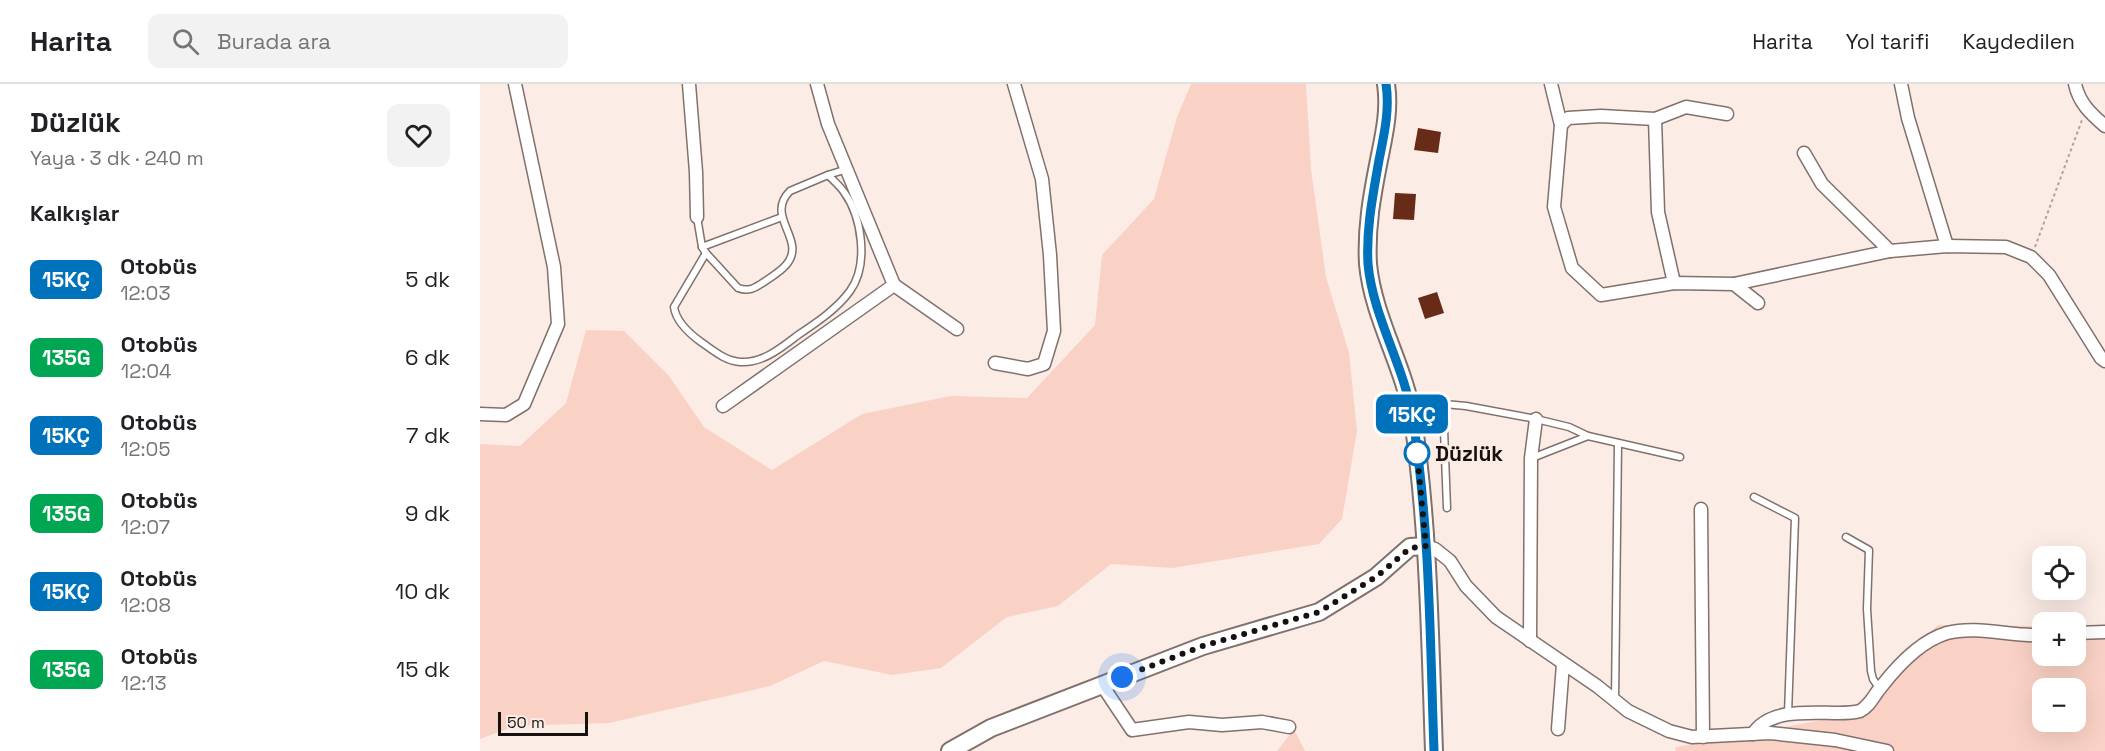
<!DOCTYPE html>
<html lang="tr">
<head>
<meta charset="utf-8">
<style>
  body { margin:0; font-family:"Space Grotesk",sans-serif; background:#f2f2f2; color:#202124; height:100vh; display:flex; flex-direction:column; font-size:22px; white-space:nowrap }
  * { box-sizing:border-box; margin:0 }
  p { font-size:20px; color:#757577 }
  .icon { flex:none; width:33px; height:33px; fill:none; stroke:currentColor; stroke-width:2; stroke-linecap:round; stroke-linejoin:round }
  .map { position:relative; flex:1; overflow:hidden }
  .side { display:flex; flex-direction:column; background:#fff; width:480px }
  .side>* { flex:none }
  .badge { padding:0 12px; border-radius:9px; font-size:21px; line-height:39px }
  .buttons { position:absolute; left:1552px; top:462px; display:grid; gap:12px }
  .buttons a { display:grid; place-items:center; width:54px; height:54px; border-radius:12px; background:#fff; box-shadow:0 6px 24px #0002; font-size:30px }
  .scale { position:absolute; left:18px; bottom:15px; width:90px; box-sizing:border-box; padding-left:6px; border:3px solid #16110f; border-top:0; font-size:16px; line-height:21px; white-space:nowrap; color:#16110f; -webkit-text-stroke:4px #fcece6; paint-order:stroke }
  .you { position:absolute; width:30px; height:30px; margin:-15px; border:4px solid #fff; border-radius:50%; background:#1a73e8; box-shadow:0 0 0 9px #1a73e833 }
  .map>.badge { position:absolute; translate:-50% -50%; box-shadow:0 0 0 3px #fff }
  h2 { padding:0 30px; font-size:22px; line-height:54px }
  .round { display:grid; place-items:center; flex:none; width:63px; height:63px; border-radius:12px; background:#f2f2f2 }
  .headline { display:flex; align-items:center; justify-content:space-between; height:102px; padding:0 30px }
  h1 { font-size:28px; font-weight:600; line-height:45px }
  ul { padding:0; list-style:none }
  li { display:flex; align-items:center; gap:18px; height:78px; padding:0 30px }
  li div { flex:1 }
  li b { display:block; font-size:22px }
  li em { font-style:normal }
  li .badge { min-width:66px; font-weight:700; text-align:center }
  header { display:flex; align-items:center; gap:36px; box-sizing:border-box; height:84px; padding:0 30px; background:#fff; border-bottom:2px solid #e0e0e0 }
  header strong { font-size:28px }
  nav { display:flex; gap:33px; margin-inline-start:auto; font-size:21px }
  .search { width:420px; height:54px; background:#f2f2f2; display:flex; align-items:center; gap:15px; box-sizing:border-box; padding:0 21px; border-radius:12px; color:#757577; font-size:22px }
  main { display:flex; flex:1; min-height:0 }
  .map>svg:first-child { display:block }
  .green { fill:#fad2c5; fill-rule:evenodd }
  .building { fill:#672b18 }
  .lines { fill:none; stroke-linecap:round; stroke-linejoin:round }
  .lane-casing { stroke:#80716d; stroke-width:9 }
  .street-casing { stroke:#80716d; stroke-width:15 }
  .secondary-casing { stroke:#80716d; stroke-width:20 }
  .path { stroke:#afa39e; stroke-width:2; stroke-dasharray:3 3; stroke-linecap:butt }
  .lane { stroke:#fff; stroke-width:6 }
  .street { stroke:#fff; stroke-width:12 }
  .secondary { stroke:#fff; stroke-width:16 }
  .line-casing { stroke:#fff; stroke-width:14 }
  .line { stroke:#0072bc; stroke-width:9 }
  .walk { stroke:#16110f; stroke-width:6; stroke-dasharray:0 10.8 }
  .stop-dot { fill:#fff; stroke:#0072bc; stroke-width:3 }
  .labels { text-anchor:middle; dominant-baseline:central; stroke-width:6; stroke-linejoin:round; paint-order:stroke }
  .stop-label { font-size:21px; font-weight:bold; fill:#16110f; stroke:#fcece6; text-anchor:start }
</style>
</head>
<body>
<header>
<strong>Harita</strong>
<div class="search"><svg class="icon" aria-label="search" viewBox="0 0 24 24"><circle cx="10" cy="10" r="6"/><path d="M15 15l6 6"/></svg>Burada ara</div>
<nav><a>Harita</a><a>Yol tarifi</a><a>Kaydedilen</a></nav>
</header>
<main>
<section class="side">
<div class="headline"><div><h1>Düzlük</h1><p>Yaya · 3 dk · 240 m</p></div><a class="round"><svg class="icon" aria-label="heart" viewBox="0 0 24 24"><path d="M12 20l-8-8c-3-5 5-10 8-4 3-6 11-1 8 4z"/></svg></a></div>
<h2>Kalkışlar</h2>
<ul>
<li><span class="badge" style="background:#0072bc;color:#fff">15KÇ</span><div><b>Otobüs</b><p>12:03</p></div><em>5 dk</em></li>
<li><span class="badge" style="background:#00a651;color:#fff">135G</span><div><b>Otobüs</b><p>12:04</p></div><em>6 dk</em></li>
<li><span class="badge" style="background:#0072bc;color:#fff">15KÇ</span><div><b>Otobüs</b><p>12:05</p></div><em>7 dk</em></li>
<li><span class="badge" style="background:#00a651;color:#fff">135G</span><div><b>Otobüs</b><p>12:07</p></div><em>9 dk</em></li>
<li><span class="badge" style="background:#0072bc;color:#fff">15KÇ</span><div><b>Otobüs</b><p>12:08</p></div><em>10 dk</em></li>
<li><span class="badge" style="background:#00a651;color:#fff">135G</span><div><b>Otobüs</b><p>12:13</p></div><em>15 dk</em></li>
</ul>
</section>
<div class="map">
<svg width="1625" height="667" viewBox="0 0 1625 667">
  <rect width="100%" height="100%" fill="#fcece6"/>
  <g class="green">
    <path d="M711,0H826L831,85L846,193L869,269L877,347L862,435L839,460L692,484L631,480L578,522L527,533L461,584L412,591L344,577L290,602L129,639L35,642L0,655V360L40,362L86,319L106,246L144,247L189,292L224,343L292,386L382,330L471,312L547,314L615,241L622,171L674,115L697,33Z"/>
    <path d="M1458,541L1563,542V572H1596V543H1625V667H1195L1196,663L1364,632ZM1563,604H1596V638H1563Z"/>
    <path d="M814,645L825,667H797Z"/>
  </g>
  <g class="building">
    <path d="M938,44L961,48L958,69L934,66Z"/>
    <path d="M915,109L936,110L934,136L913,135Z"/>
    <path d="M957,208L964,229L945,235L938,214Z"/>
  </g>
  <g class="lines">
    <defs>
      <g id="lane">
        <path d="M217,133L222,163L226,169L258,204C269,208 275,204 284,198C291,193 300,188 306,181C328,156 284,133 310,107L348,91L367,85"/>
        <path d="M222,163L302,133"/>
        <path d="M226,169L194,223C196,238 210,250 221,258C234,267 245,277 261,278C283,279 301,264 318,251C336,239 357,225 370,207C389,181 382,133 364,108C359,101 353,96 348,91"/>
        <path d="M932,317L986,322L1056,335L1089,343L1108,352L1200,373"/>
        <path d="M963,319L967,424"/>
        <path d="M1052,374L1108,352"/>
        <path d="M1274,413L1315,434L1308,630"/>
        <path d="M1366,453L1389,466L1387,525L1391,587L1393,595L1399,604"/>
        <path d="M1135,617L1138,359"/>
      </g>
      <g id="street">
        <path d="M209,0L216,88L217,133"/>
        <path d="M1071,0L1081,41L1074,123L1092,184L1121,211L1194,199L1254,200L1410,167L1467,162L1526,163L1551,173L1569,191L1621,274L1625,277"/>
        <path d="M1421,0L1428,34L1467,162"/>
        <path d="M1595,0C1599,19 1611,30 1625,42"/>
        <path d="M1175,35L1178,128L1194,199"/>
        <path d="M1081,41L1088,34L1121,32L1175,35L1206,23L1247,30"/>
        <path d="M1324,69L1342,100L1410,167"/>
        <path d="M1254,200L1278,219"/>
        <path d="M414,201L477,245"/>
        <path d="M515,279L548,285L564,280L574,247L570,171L562,95L534,0"/>
        <path d="M243,322L414,201L348,40L337,0"/>
        <path d="M0,330L26,331L44,320L78,240L74,183L35,0"/>
        <path d="M1221,425L1223,653"/>
        <path d="M946,462L955,465L970,477L986,502L1016,533L1117,602L1148,627L1189,647L1212,653L1290,649L1355,656L1407,667"/>
        <path d="M1596,549L1625,548"/>
        <path d="M1050,557L1051,374L1056,335"/>
        <path d="M622,601L652,646L709,638L742,641L782,638L809,643"/>
        <path d="M1078,645L1083,580"/>
        <path d="M1273,650C1289,624 1331,629 1358,629C1365,629 1373,629 1380,627C1390,622 1394,611 1401,603C1418,581 1440,557 1467,549C1498,541 1532,553 1563,551"/>
      </g>
      <g id="secondary">
        <path d="M906,0C910,26 904,51 899,76C892,111 886,144 888,180C893,234 925,283 933,336C949,446 950,557 954,667"/>
        <path d="M470,667L511,644L723,562L839,528L896,493L930,463L946,462"/>
      </g>
    </defs>
    <use href="#lane" class="lane-casing"/>
    <use href="#street" class="street-casing"/>
    <use href="#secondary" class="secondary-casing"/>
    <path class="path" d="M1555,163L1602,36"/>
    <use href="#lane" class="lane"/>
    <use href="#street" class="street"/>
    <use href="#secondary" class="secondary"/>
  </g>
  <g class="lines">
    <defs>
      <path id="line" d="M906,0C910,26 904,51 899,76C893,111 886,144 888,180C893,234 925,283 933,336C950,445 950,557 954,667"/>
    </defs>
    <use href="#line" class="line-casing"/>
    <use href="#line" class="line"/>
    <path class="walk" d="M642,593L723,562L839,528L896,493L930,464L946,462L937,369"/>
  </g>
  <circle class="stop-dot" cx="937" cy="369" r="12"/>
  <g class="labels">
    <g class="stop-label">
      <text x="955" y="369">Düzlük</text>
    </g>
  </g>
</svg>
<div class="buttons">
<a><svg class="icon" aria-label="locate" viewBox="0 0 24 24"><circle cx="12" cy="12" r="6"/><path d="M12 2v4M12 18v4M2 12h4M18 12h4"/></svg></a>
<a>+</a>
<a>−</a>
</div>
<div class="scale">50 m</div>
<div class="you" style="left:642px;top:593px"></div>
<b class="badge" style="left:932px;top:330px;background:#0072bc;color:#fff">15KÇ</b>
</div>
</main>
</body>
</html>
